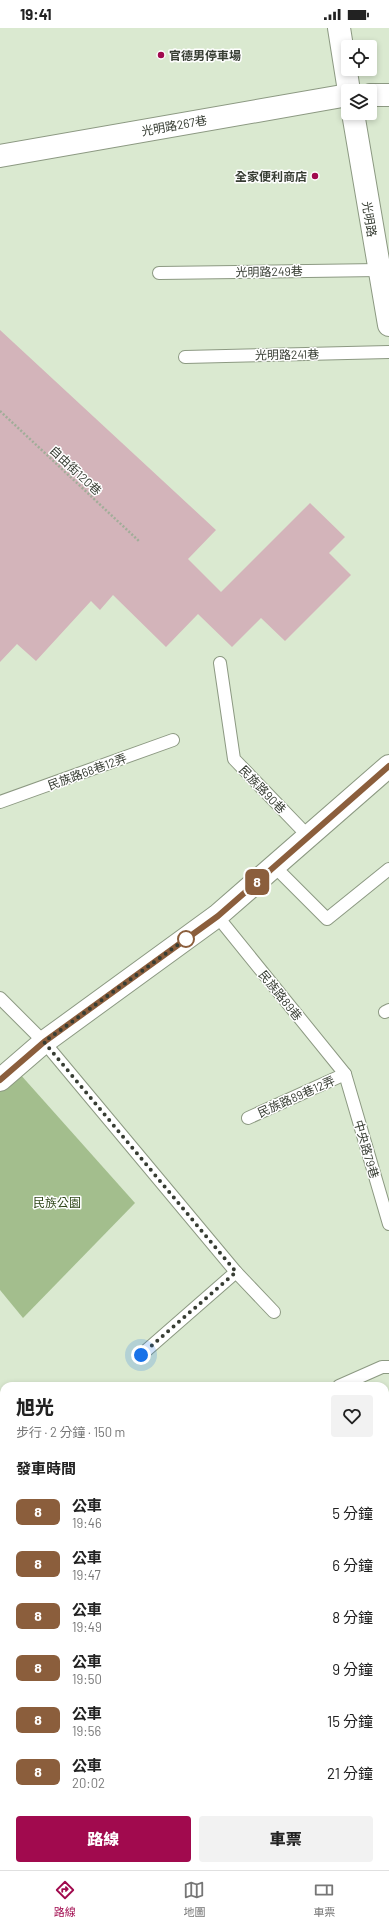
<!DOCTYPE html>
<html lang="zh-TW">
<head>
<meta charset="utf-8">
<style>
  body { margin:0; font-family:Barlow,"Noto Sans TC",sans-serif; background:#f2f2f2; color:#222; height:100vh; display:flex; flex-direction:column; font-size:15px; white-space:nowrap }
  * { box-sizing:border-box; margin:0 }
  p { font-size:13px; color:#767676 }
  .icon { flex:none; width:22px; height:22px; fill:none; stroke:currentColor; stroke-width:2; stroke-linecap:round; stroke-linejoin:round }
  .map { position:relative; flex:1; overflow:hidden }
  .panel { position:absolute; left:0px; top:1354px; width:389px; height:488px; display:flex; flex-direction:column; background:#fff; border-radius:12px 12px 0 0; box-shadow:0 2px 6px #0003 }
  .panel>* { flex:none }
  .badge { padding:0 8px; border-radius:6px; font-size:14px; line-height:26px }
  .buttons { position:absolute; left:341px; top:12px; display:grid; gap:8px }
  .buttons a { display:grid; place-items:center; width:36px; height:36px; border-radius:4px; background:#fff; box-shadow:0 2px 6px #0003; font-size:20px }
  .you { position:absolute; width:20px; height:20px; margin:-10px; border:3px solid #fff; border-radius:50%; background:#1a73e8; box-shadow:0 0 0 6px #1a73e833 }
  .map>.badge { position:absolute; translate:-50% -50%; box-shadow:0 0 0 2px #fff }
  h2 { padding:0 16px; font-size:15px; line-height:36px }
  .round { display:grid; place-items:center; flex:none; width:42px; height:42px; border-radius:4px; background:#f2f2f2 }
  .headline { display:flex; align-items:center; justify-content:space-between; height:68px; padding:0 16px }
  h1 { font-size:19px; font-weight:800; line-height:30px }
  .button { display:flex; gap:8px; margin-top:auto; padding:8px 16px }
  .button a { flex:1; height:46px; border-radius:4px; background:#a10a4e; color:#fff; font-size:16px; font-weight:800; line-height:46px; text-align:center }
  .button a+a { background:#f2f2f2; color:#222 }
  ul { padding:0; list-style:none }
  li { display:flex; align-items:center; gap:12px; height:52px; padding:0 16px }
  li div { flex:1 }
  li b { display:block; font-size:15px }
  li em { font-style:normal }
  li .badge { min-width:44px; font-weight:700; text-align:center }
  .status { display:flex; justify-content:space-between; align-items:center; height:28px; padding:0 20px; background:#fff; direction:ltr }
  .status svg { height:11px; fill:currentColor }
  .tabs { display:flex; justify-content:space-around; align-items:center; height:56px; border-top:1px solid #e0e0e0; background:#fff; font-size:11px; color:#767676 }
  .tabs a { display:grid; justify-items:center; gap:2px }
  .tabs .selected { color:#a10a4e }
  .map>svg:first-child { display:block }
  .green { fill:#a3be8d }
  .building { fill:#d3b4ba }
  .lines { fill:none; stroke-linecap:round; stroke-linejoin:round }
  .lane-casing { stroke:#8c9982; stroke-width:14 }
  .street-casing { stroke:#8c9982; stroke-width:24 }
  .path { stroke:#a1ad99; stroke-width:2.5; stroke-dasharray:2 2; stroke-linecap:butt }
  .lane { stroke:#fff; stroke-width:12 }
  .street { stroke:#fff; stroke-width:22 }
  .line-casing { stroke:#fff; stroke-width:9 }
  .line { stroke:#8b5e3c; stroke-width:6 }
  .walk { stroke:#373d33; stroke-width:4; stroke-dasharray:0 7.2 }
  .poi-dot { fill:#a10a4e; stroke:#fff; stroke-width:1.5 }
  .stop-dot { fill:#fff; stroke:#8b5e3c; stroke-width:2 }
  .labels { text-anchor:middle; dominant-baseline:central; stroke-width:3; stroke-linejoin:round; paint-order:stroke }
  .poi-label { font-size:12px; font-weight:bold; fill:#373d33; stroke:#fff; text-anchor:start }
  .street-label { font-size:12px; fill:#373d33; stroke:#fff }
  .park-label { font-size:12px; fill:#2d4516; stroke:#fff }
</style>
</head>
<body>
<div class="status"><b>19:41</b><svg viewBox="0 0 49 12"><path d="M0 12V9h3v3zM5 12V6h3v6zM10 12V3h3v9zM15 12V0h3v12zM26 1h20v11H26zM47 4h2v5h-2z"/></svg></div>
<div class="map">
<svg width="389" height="1842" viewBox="0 0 389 1842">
  <rect width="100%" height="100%" fill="#dae9d0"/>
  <path class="green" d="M11,1036L135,1175L23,1290L0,1262V1046Z"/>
  <path class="building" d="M0,302L216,502L188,531L221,564L310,475L345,509L329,525L351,547L285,613L261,590L232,619L198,586L166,619L113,567L100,582L91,573L36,633L17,616L0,634Z"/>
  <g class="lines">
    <defs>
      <g id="lane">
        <path d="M159,245L379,242"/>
        <path d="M185,329L389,324"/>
        <path d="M220,635L234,731L309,809"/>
        <path d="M0,774L173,712"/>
        <path d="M275,839L327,891L389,841"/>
        <path d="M217,888L345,1046L389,1196"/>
        <path d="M0,970L44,1014L236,1244L274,1284"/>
        <path d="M385,984L389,982"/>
        <path d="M248,1090L345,1046"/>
        <path d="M141,1327L236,1244"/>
        <path d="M339,1358L382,1339H389"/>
        <path d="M0,1530L4,1533"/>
        <path d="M385,1676L389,1682"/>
        <path d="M0,1759L4,1754"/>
      </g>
      <g id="street">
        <path d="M339,0L349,63"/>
        <path d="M370,67H389"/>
        <path d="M353,85L389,297"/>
        <path d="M0,128L348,67"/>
        <path d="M0,1052L44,1014L217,888L389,738"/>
        <path d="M385,1750L389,1747"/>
        <path d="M385,1792L389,1798"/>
        <path d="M256,1842L262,1838"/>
      </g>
    </defs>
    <use href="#lane" class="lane-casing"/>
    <use href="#street" class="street-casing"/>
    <path class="path" d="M0,383L140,514"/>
    <use href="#lane" class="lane"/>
    <use href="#street" class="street"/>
  </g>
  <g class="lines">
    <defs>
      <path id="line" d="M0,1052L44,1014L218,888L389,738"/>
    </defs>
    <use href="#line" class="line-casing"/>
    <use href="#line" class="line"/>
    <path class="walk" d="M141,1327L236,1244L44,1014L186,911"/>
  </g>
  <g class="poi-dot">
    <circle cx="161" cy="27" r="4"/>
    <circle cx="315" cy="148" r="4"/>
  </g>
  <circle class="stop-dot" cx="186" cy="911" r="8"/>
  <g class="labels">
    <g class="poi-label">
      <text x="169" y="27">官德男停車場</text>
      <text x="307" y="148" text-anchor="end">全家便利商店</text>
    </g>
    <g class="street-label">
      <text transform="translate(174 97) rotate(-10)">光明路267巷</text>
      <text transform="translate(370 191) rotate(81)">光明路</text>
      <text transform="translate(269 243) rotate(-1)">光明路249巷</text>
      <text transform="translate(287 326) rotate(-1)">光明路241巷</text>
      <text transform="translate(76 442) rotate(43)">自由街120巷</text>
      <text transform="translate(87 743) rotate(-20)">民族路68巷12弄</text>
      <text transform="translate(263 761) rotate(46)">民族路90巷</text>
      <text transform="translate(281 967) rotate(51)">民族路89巷</text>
      <text transform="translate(296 1068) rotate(-24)">民族路89巷12弄</text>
      <text transform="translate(367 1121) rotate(74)">中央路79巷</text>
    </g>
    <g class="park-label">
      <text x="57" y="1174">民族公園</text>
    </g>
  </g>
</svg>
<div class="buttons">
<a><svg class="icon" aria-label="locate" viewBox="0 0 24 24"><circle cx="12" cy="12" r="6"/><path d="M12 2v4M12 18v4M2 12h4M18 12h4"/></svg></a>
<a><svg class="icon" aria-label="layers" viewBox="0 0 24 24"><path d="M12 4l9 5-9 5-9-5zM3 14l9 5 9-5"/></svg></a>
</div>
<div class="you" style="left:141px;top:1327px"></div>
<b class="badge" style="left:257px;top:854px;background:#8b5e3c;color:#fff">8</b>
<section class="panel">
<div class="headline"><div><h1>旭光</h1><p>步行 · 2 分鐘 · 150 m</p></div><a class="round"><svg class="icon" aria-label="heart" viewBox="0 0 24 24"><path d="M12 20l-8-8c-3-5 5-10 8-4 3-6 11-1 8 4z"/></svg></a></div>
<h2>發車時間</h2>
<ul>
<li><span class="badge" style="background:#8b5e3c;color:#fff">8</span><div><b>公車</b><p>19:46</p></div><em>5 分鐘</em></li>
<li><span class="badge" style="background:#8b5e3c;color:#fff">8</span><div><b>公車</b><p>19:47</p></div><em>6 分鐘</em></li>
<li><span class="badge" style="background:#8b5e3c;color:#fff">8</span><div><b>公車</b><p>19:49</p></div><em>8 分鐘</em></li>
<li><span class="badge" style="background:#8b5e3c;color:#fff">8</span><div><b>公車</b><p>19:50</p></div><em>9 分鐘</em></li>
<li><span class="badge" style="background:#8b5e3c;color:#fff">8</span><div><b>公車</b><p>19:56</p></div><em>15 分鐘</em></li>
<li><span class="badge" style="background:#8b5e3c;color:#fff">8</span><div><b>公車</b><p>20:02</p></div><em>21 分鐘</em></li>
</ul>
<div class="button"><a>路線</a><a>車票</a></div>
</section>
</div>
<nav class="tabs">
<a class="selected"><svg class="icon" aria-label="directions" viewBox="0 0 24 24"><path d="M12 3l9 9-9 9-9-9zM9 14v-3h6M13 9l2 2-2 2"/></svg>路線</a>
<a><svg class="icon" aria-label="map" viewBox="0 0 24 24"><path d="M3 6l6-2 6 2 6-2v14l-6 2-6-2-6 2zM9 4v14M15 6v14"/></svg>地圖</a>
<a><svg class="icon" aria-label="tickets" viewBox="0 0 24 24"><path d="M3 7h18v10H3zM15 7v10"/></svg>車票</a>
</nav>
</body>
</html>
